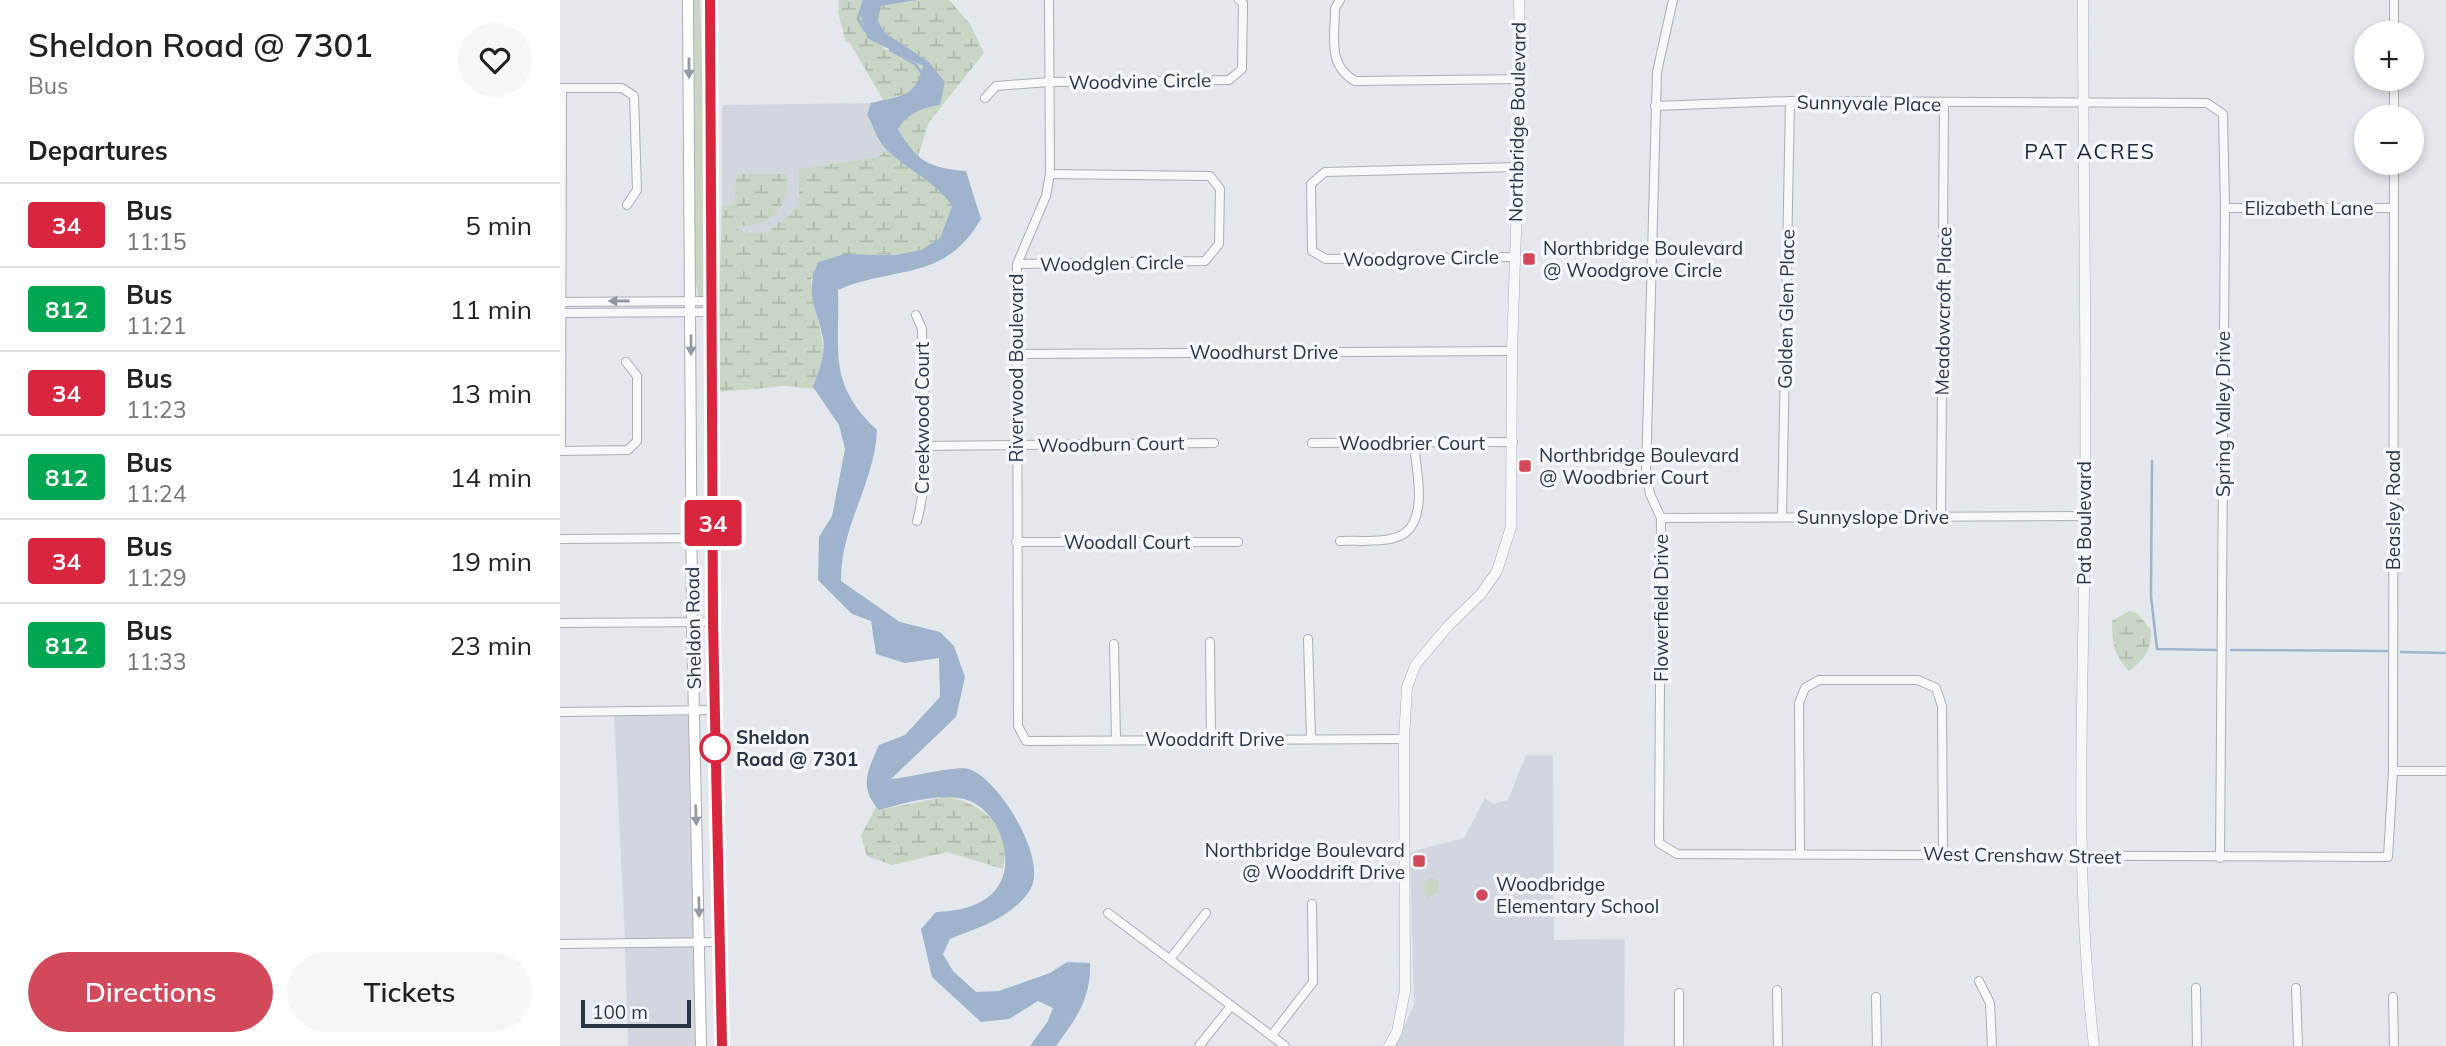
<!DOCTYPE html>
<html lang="en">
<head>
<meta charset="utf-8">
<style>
  body { margin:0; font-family:Mulish,sans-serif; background:#f6f6f6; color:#222; height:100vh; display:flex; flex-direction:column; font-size:26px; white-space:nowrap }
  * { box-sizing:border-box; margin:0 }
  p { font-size:23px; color:#767676 }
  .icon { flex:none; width:38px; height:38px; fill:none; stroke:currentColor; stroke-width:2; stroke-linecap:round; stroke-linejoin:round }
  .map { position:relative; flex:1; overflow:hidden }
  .side { display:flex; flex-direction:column; background:#fff; width:560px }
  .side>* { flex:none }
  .badge { padding:0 14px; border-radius:5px; font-size:24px; line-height:46px }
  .tools { position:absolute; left:1794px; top:21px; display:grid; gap:14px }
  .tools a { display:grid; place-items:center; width:70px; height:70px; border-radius:50%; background:#fff; box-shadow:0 4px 10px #0003; font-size:35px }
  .scale { position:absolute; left:21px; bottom:18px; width:110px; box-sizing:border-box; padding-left:7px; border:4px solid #2b3445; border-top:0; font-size:19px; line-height:24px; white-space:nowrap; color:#2b3445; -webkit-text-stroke:5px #f4f6f9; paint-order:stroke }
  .map>.badge { position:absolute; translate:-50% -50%; box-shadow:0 0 0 4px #fff }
  h2 { padding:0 28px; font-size:26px; line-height:63px }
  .round { display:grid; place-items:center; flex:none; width:74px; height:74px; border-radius:37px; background:#f6f6f6 }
  .overview { display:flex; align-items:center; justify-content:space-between; height:119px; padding:0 28px }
  h1 { font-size:33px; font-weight:600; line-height:52px }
  .button { display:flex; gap:14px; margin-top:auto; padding:14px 28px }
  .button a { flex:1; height:80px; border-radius:42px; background:#d1495b; color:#fff; font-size:28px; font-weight:600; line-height:80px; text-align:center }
  .button a+a { background:#f6f6f6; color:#222 }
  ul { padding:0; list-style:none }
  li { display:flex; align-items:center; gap:21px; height:84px; padding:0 28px; border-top:2px solid #e0e0e0 }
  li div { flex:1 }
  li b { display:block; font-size:26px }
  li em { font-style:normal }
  li .badge { min-width:77px; font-weight:700; text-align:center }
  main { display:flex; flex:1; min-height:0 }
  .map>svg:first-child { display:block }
  .built { fill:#d2d6de }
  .green { fill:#c9d6c5 }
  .wetland { fill:url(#wetland-marsh) }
  .water { fill:#9fb4cc }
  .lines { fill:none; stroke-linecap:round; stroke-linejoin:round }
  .stream { stroke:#9fb4cc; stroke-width:2.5 }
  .minor-casing { stroke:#a9aeb7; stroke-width:10 }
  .tertiary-casing { stroke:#a9aeb7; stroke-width:11 }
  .secondary-casing { stroke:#a9aeb7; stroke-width:12 }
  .minor { stroke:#f7f8fa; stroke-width:8 }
  .tertiary { stroke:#f7f8fa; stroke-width:10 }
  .secondary { stroke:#fff; stroke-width:10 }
  .oneway { fill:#959aa2 }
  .oneway2 { fill:#9196a0 }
  .line-casing { stroke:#fff; stroke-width:16 }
  .line { stroke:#d7263d; stroke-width:10 }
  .poi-dot { fill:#d1495b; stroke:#f4f6f9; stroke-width:2.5 }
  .stop-dot { fill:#fff; stroke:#d7263d; stroke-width:3.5 }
  .labels { text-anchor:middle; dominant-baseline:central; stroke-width:7; stroke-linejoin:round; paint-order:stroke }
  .street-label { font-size:19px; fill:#2b3445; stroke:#f4f6f9 }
  .poi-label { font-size:19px; fill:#2b3445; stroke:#f4f6f9; text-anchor:start }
  .stop-label { font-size:19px; font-weight:bold; fill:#2b3445; stroke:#f4f6f9; text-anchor:start }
  .neighbourhood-label { font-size:21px; letter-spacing:2px; fill:#1d2536; stroke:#f4f6f9 }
</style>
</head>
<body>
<main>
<section class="side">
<div class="overview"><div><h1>Sheldon Road @ 7301</h1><p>Bus</p></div><a class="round"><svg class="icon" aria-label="heart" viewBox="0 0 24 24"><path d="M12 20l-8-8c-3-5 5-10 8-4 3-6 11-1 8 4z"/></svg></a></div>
<h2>Departures</h2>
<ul>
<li><span class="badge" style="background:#d7263d;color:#fff">34</span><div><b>Bus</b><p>11:15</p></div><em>5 min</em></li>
<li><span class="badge" style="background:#00a651;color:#fff">812</span><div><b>Bus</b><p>11:21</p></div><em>11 min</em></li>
<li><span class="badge" style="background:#d7263d;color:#fff">34</span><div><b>Bus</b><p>11:23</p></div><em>13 min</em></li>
<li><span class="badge" style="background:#00a651;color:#fff">812</span><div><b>Bus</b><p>11:24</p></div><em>14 min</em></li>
<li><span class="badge" style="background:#d7263d;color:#fff">34</span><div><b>Bus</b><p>11:29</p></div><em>19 min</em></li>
<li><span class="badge" style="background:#00a651;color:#fff">812</span><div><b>Bus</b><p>11:33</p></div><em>23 min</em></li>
</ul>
<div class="button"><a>Directions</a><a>Tickets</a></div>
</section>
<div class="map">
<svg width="1886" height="1046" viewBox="0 0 1886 1046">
  <defs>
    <pattern id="wetland-marsh" width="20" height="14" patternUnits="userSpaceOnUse" patternTransform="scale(1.75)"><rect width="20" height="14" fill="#c9d6c5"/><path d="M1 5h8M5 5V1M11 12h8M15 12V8" fill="none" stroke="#adb8ab"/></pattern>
  </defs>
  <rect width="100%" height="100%" fill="#e4e7ec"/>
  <g class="built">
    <path d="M311,103L307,115L317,130L318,140L327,150L318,157L239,169V204L220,223L203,234L188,235L174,227L175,204L162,205V105Z"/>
    <path d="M54,716H129L130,823L136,938L65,939Z"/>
    <path d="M966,755H993L994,940L1065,939L1064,1046H835L854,1005L850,852L904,838L925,798L933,804L948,800Z"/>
    <path d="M65,947H136L137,1046H68Z"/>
  </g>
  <g class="green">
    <path d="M131,0H140L148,281L145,298L139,301L135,276Z"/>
    <path d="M871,877L878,881L879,892L867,898L863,884Z"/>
  </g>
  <g class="wetland">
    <path d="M279,0H305L302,2L324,49L342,54L363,66C356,95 350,93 323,100L290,43L286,42L278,12Z"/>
    <path d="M357,0H389L410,24L424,53L369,122L358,156L350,150L338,128C348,113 362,108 380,105L385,82L369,62L324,32L318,19L321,6Z"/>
    <path d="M327,150C348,169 375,181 392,205L380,238L361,250L335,255L310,254L251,279C252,305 262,327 263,351C263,365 253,377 254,389L226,386L156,392L162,205L175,204L176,174H227C228,211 212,226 175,227C202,245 220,223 239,204V169L318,157Z"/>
    <path d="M1569,611L1577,613L1591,630C1591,650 1585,659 1569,671C1554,656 1552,642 1552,621Z"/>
    <path d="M385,797C422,802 454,828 443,869L387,852L332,865L307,856L301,836L316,807L319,810Z"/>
  </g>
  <path class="water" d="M305,0H357L321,6L318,20L324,32L369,62L385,82L380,105C362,108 348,113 338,129C357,162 369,168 406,171L421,219C384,283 334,265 278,290C280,352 267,383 317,430C315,483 280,527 281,581L340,622L380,632L394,646L405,677L396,717L331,779C347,778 397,765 409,769C439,779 489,860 470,890C452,918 420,927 390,939L383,954L393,971L416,992L439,991L490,973L507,962L530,963C531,999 517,1017 496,1046H470L488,1021L493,1008L478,1001L449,1019L421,1022L372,977L361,929L376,912C394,911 411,909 427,898C462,874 443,809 404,799C378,793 344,803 319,810C298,787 308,770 319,745L345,735L380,697L379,658L345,663L316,654L311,621L292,614L258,580L259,537L272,516L285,449L279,425L253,387C258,370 266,356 263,338C257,306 244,297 258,262L285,254L335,255L361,250L380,238L392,206C375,180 346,170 325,148C316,139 314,126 307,115L311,103C341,95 355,99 363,66L307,38L301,16L302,1Z"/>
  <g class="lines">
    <g class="stream">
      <path d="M304,0L298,19L305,31"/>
      <path d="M330,50L355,64L363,75"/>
      <path d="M1592,461L1591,596L1597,649L1656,650"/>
      <path d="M1671,650L1827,651"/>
      <path d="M1841,652L1886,653"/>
    </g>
    <defs>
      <g id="minor">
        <path d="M489,0L490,174L486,196L457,264L458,726L466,741L844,739"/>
        <path d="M780,0L775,8C775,37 767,65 795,81L961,79"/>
        <path d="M1113,0L1097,72L1086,473L1090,494L1101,518L1099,843L1117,854L1828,857L1833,771L1834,163"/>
        <path d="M1834,0V33"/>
        <path d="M1834,79V117"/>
        <path d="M0,88H62L74,96L77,190L67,205"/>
        <path d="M425,98L436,86L489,82L669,80L682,69L683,3L679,0"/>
        <path d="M1095,106L1230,101L1647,103L1663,114L1665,208L1660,858"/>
        <path d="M1665,208H1834"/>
        <path d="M955,257L766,259L752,251L751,184L765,172L957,167"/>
        <path d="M457,264L645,261L659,244L660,189L650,176L490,174"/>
        <path d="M1,302L152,301"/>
        <path d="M1,313L152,312"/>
        <path d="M356,315L362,329C363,386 372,467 357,521"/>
        <path d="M456,354L952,351"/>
        <path d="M752,443L953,442"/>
        <path d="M363,446L654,443"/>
        <path d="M0,451L68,450L77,441V376L66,362"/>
        <path d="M1,451L2,88"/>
        <path d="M1222,516L1230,101"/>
        <path d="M1381,517L1384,104"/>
        <path d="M1101,518L1525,516"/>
        <path d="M0,539L153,538"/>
        <path d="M780,541C798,540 830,544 845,533C868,516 856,468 854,444"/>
        <path d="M456,542H678"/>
        <path d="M0,623L153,622"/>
        <path d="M748,639L751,738"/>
        <path d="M650,642L651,740"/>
        <path d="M554,644L556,739"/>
        <path d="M0,712L154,710"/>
        <path d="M1833,771H1886"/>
        <path d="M1240,852L1239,703L1245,688L1259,680H1358L1376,688L1382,706L1383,854"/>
        <path d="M548,913L725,1046"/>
        <path d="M0,944L160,942"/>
        <path d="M611,958L646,913"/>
        <path d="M1419,981L1430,1003L1432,1046"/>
        <path d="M1636,988L1637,1046"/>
        <path d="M1736,988L1738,1046"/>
        <path d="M1217,990L1218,1046"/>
        <path d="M1119,993V1046"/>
        <path d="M1316,997L1317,1046"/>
        <path d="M1833,997L1834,1046"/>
        <path d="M712,1035L753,982L752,904"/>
        <path d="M639,1046L671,1006"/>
      </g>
      <g id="tertiary">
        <path d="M1523,0C1523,176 1527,353 1525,529C1523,701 1514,874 1534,1046"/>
        <path d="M829,1046L837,1032L845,991L844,739L847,687L856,664L889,625L921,594L937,571L951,527L952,351L961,79L959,0"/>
      </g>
      <g id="secondary">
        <path d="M128,0L132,622L141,1046"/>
        <path d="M150,0L153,622L162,1046"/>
      </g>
    </defs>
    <use href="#minor" class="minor-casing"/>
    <use href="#tertiary" class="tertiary-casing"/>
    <use href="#secondary" class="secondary-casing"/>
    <use href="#minor" class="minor"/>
    <use href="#tertiary" class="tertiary"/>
    <use href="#secondary" class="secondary"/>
  </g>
  <defs><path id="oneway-solid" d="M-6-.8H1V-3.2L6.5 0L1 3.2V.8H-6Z" transform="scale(1.75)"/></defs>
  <g class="oneway">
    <use href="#oneway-solid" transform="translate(129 68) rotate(90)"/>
    <use href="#oneway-solid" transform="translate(131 345) rotate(90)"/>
    <use href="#oneway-solid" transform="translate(136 815) rotate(88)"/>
    <use href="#oneway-solid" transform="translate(139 907) rotate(89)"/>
  </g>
  <use class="oneway2" href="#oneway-solid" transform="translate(59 301) rotate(180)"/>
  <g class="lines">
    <defs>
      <path id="line" d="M150,0L153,622L162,1046"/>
    </defs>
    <use href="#line" class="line-casing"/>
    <use href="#line" class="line"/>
  </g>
  <g class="poi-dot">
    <rect x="962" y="252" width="14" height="14" rx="3.5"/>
    <rect x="958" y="459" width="14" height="14" rx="3.5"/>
    <rect x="852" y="854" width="14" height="14" rx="3.5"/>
    <circle cx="922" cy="895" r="7"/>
  </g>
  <circle class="stop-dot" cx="155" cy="748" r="14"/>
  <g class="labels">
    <g class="street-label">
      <text transform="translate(580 81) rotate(-1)">Woodvine Circle</text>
      <text transform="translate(1309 103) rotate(1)">Sunnyvale Place</text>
      <text transform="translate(957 122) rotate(-89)">Northbridge Boulevard</text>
      <text x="1749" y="208">Elizabeth Lane</text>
      <text transform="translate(861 258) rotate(-1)">Woodgrove Circle</text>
      <text transform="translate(552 263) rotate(-1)">Woodglen Circle</text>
      <text transform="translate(1226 309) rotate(-89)">Golden Glen Place</text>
      <text transform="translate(1383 311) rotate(-89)">Meadowcroft Place</text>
      <text x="704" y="352">Woodhurst Drive</text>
      <text transform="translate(456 368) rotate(-90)">Riverwood Boulevard</text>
      <text transform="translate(1663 414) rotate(-90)">Spring Valley Drive</text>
      <text transform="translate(362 418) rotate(-90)">Creekwood Court</text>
      <text x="852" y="443">Woodbrier Court</text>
      <text transform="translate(551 444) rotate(-1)">Woodburn Court</text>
      <text transform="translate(1833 510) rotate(-90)">Beasley Road</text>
      <text x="1313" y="517">Sunnyslope Drive</text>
      <text transform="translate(1524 523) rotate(-90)">Pat Boulevard</text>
      <text x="567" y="542">Woodall Court</text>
      <text transform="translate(1101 608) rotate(-90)">Flowerfield Drive</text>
      <text transform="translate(133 628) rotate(-91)">Sheldon Road</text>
      <text x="655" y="739">Wooddrift Drive</text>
      <text transform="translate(1462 855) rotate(1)">West Crenshaw Street</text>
    </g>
    <g class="poi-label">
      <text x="983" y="248">Northbridge Boulevard<tspan x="983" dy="22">@ Woodgrove Circle</tspan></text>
      <text x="979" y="455">Northbridge Boulevard<tspan x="979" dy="22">@ Woodbrier Court</tspan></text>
      <text x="845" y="850" text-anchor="end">Northbridge Boulevard<tspan x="845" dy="22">@ Wooddrift Drive</tspan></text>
      <text x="936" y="884">Woodbridge<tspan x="936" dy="22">Elementary School</tspan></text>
    </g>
    <g class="stop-label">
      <text x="176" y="737">Sheldon<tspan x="176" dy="22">Road @ 7301</tspan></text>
    </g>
    <g class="neighbourhood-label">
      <text x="1530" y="151">PAT ACRES</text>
    </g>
  </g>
</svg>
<div class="tools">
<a>+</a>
<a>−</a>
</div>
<div class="scale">100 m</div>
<b class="badge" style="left:153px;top:523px;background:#d7263d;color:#fff">34</b>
</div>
</main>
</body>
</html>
